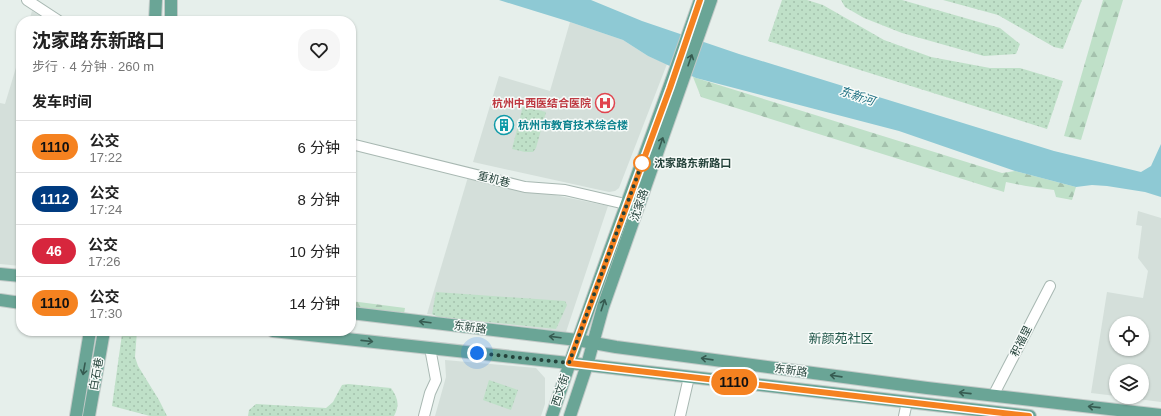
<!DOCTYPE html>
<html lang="zh">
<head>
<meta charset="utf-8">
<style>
  body { margin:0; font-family:Arial,"Noto Sans SC",sans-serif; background:#f6f6f6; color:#222; height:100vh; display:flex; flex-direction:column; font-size:15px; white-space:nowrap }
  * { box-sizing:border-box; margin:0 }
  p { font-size:13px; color:#767676 }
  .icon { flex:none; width:22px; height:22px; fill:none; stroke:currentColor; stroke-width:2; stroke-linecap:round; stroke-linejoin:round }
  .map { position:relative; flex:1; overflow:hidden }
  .details { position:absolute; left:16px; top:16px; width:340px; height:320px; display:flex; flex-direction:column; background:#fff; border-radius:16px; box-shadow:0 1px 3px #0004 }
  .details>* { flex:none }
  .badge { padding:0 8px; border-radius:13px; font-size:14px; line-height:26px }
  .fabs { position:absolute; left:1109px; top:316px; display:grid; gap:8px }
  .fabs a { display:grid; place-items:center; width:40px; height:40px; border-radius:50%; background:#fff; box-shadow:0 1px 3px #0004; font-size:20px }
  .you { position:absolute; width:20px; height:20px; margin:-10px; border:3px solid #fff; border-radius:50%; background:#1a73e8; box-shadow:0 0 0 6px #1a73e833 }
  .map>.badge { position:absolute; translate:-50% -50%; box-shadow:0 0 0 2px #fff }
  h2 { padding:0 16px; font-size:15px; line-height:36px }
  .round { display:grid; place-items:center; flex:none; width:42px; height:42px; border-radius:16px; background:#f6f6f6 }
  .head { display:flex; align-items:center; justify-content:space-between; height:68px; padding:0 16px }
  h1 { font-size:19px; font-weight:700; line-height:30px }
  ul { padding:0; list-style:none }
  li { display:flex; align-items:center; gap:12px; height:52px; padding:0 16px; border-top:1px solid #e0e0e0 }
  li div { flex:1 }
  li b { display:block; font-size:15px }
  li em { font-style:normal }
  li .badge { min-width:44px; font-weight:700; text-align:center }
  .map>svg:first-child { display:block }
  .built { fill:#d4dfda; fill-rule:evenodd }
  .grass { fill:url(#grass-dots) }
  .forest { fill:url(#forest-firs) }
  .water { fill:#8ec9d4 }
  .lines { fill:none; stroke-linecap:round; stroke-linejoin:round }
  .minor-casing { stroke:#a8b8b2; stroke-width:12 }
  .major-casing { stroke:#c2cac8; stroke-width:14 }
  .minor { stroke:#fff; stroke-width:10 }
  .major { stroke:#6aa596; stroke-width:12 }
  .oneway { stroke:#365b51 }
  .line-casing { stroke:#fff; stroke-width:9 }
  .line { stroke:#f58220; stroke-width:6 }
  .walk { stroke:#24423a; stroke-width:4; stroke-dasharray:0 7.2 }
  .stop-dot { fill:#fff; stroke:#f58220; stroke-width:2 }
  .labels { text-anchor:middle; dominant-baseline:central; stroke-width:3; stroke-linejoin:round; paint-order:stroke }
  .health-label { font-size:11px; font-weight:bold; fill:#be3a42; stroke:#f7fbf9; text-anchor:end }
  .culture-label { font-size:11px; font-weight:bold; fill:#0d838f; stroke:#f7fbf9; text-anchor:start }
  .stop-label { font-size:11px; font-weight:bold; fill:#24423a; stroke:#f7fbf9; text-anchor:start }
  .street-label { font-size:11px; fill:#24423a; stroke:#f7fbf9 }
  .water-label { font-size:12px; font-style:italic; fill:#1c6f80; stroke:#f7fbf9 }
  .quarter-label { font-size:13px; fill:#1f5548; stroke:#f7fbf9 }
</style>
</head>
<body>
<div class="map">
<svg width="1161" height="416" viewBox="0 0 1161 416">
  <defs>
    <pattern id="grass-dots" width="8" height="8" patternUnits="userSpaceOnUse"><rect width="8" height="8" fill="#bfe0c8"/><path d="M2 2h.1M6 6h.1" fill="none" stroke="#a4c1ad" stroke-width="1.8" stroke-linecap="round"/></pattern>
    <pattern id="forest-firs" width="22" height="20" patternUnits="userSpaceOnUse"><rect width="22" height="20" fill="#bfe0c8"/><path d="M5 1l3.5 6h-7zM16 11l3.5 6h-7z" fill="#a4c1ad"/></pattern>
  </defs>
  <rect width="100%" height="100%" fill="#e6efeb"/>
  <g class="built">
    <path d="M32,11L49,21H29Z"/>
    <path d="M570,22L623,40L648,56L667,64L619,188L615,191L609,192L473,162L499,76L550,91Z"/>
    <path d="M21,51V266L0,264V103L5,104Z"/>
    <path d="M468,177L608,206L566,332L427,314Z"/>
    <path d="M1138,211L1161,218V402L1122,397H1142V371H1116V396L1091,393L1107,292L1143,298L1148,271L1138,258L1142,226L1136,225ZM1116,323H1142V349H1116Z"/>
    <path d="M445,360L536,368L545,378V404L541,416H435L446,377Z"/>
  </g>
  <g class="grass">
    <path d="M782,0H807L823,5L884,40L931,57L990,68H1020L1063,81L1047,129L768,41Z"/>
    <path d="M841,0H902L1000,28L1020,44L1016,54L984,56L902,33L864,18L845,7Z"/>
    <path d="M943,0H1082L1063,49L1054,47L998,15Z"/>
    <path d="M523,106L546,112L536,148L533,152H525L512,149Z"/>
    <path d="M436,292L565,301L567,305L556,329L438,317L432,314Z"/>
    <path d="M124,331H137L135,357L138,366L159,400L167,416H150L112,406L122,334Z"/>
    <path d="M489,380L518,390L511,410L483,400Z"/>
    <path d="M348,384L391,388C398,398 400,405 394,416H248L249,410L256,404L326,408L333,402L342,385Z"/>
  </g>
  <g class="forest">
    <path d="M1103,0H1123L1081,140L1064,136Z"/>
    <path d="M693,77L1002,173L1015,171L1076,187L1072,200L1056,197L1054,190L1026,186L1006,182L1004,192L701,97Z"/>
    <path d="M351,301L405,308L404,314L351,308Z"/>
  </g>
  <path class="water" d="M499,0H591L642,21L739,54L1054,151L1141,172L1151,166L1161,144V197L1145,192L1107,186L1092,185L1076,187L1015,171L899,131L696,78L648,56L623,40L567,21Z"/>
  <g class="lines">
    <defs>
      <g id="minor">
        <path d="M27,0L59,21"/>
        <path d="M351,144L525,187L565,190L634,206"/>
        <path d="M993,396L1050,286"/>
        <path d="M424,416L430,393L436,380L430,348"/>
        <path d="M680,416L689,377"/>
        <path d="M904,416L907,402"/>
      </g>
      <g id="major">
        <path d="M155,21L156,0"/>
        <path d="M171,21V0"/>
        <path d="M0,274L21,276"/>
        <path d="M0,300L21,303"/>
        <path d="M351,313L577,340L616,347L927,388L1161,415"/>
        <path d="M273,331L587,365L1030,416"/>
        <path d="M76,416L90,331"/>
        <path d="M89,416L104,331"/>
        <path d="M552,416C598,276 652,139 700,0"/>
        <path d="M570,416L587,365L603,307L711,0"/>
      </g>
    </defs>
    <use href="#minor" class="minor-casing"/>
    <use href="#major" class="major-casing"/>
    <use href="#minor" class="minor"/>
    <use href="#major" class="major"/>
  </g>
  <defs><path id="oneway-shaft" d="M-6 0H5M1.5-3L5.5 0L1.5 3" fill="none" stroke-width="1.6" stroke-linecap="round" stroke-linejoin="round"/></defs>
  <g class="oneway">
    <use href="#oneway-shaft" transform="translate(690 60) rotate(-71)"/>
    <use href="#oneway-shaft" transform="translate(661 143) rotate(-71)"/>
    <use href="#oneway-shaft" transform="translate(603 305) rotate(-72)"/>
    <use href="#oneway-shaft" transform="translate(425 322) rotate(-173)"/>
    <use href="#oneway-shaft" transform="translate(555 337) rotate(-173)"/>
    <use href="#oneway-shaft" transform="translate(367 341) rotate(6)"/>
    <use href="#oneway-shaft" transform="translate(707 359) rotate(-172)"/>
    <use href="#oneway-shaft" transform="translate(84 369) rotate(100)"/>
    <use href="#oneway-shaft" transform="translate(836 376) rotate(-172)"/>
    <use href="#oneway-shaft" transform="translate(965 393) rotate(-174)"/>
    <use href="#oneway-shaft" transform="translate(1094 407) rotate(-174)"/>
  </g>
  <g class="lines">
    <defs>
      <path id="line" d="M700,0L670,88L569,363L1029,416"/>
    </defs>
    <use href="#line" class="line-casing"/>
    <use href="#line" class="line"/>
    <path class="walk" d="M477,353L569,363L642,163"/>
  </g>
  <defs>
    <symbol id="hospital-ring" viewBox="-11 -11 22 22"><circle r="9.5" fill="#f7fbf9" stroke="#e0444e" stroke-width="1.5"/><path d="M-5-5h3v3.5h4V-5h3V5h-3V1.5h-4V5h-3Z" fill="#e0444e"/></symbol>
    <symbol id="building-ring" viewBox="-11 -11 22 22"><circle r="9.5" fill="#f7fbf9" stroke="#0f9aa8" stroke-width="1.5"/><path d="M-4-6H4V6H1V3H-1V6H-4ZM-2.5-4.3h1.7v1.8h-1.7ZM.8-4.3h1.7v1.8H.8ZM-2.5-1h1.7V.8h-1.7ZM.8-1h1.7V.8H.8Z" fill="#0f9aa8"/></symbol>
  </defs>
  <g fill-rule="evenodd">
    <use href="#hospital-ring" x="594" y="92" width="22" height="22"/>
    <use href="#building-ring" x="493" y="114" width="22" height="22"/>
  </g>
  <circle class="stop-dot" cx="642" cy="163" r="8"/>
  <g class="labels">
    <g class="health-label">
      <text x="591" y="103">杭州中西医结合医院</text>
    </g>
    <g class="culture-label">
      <text x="518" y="125">杭州市教育技术综合楼</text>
    </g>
    <g class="stop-label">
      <text x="654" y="163">沈家路东新路口</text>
    </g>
    <g class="street-label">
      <text transform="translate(494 179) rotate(14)">重机巷</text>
      <text transform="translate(639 205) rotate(-71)">沈家路</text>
      <text transform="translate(470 327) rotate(7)">东新路</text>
      <text transform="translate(1021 341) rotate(-63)">积福里</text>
      <text transform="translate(791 370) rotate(8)">东新路</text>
      <text transform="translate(96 374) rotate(-80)">白石巷</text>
      <text transform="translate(560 390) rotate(-72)">西文街</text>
    </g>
    <g class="water-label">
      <text transform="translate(857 96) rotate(18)">东新河</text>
    </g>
    <g class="quarter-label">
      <text x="841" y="338">新颜苑社区</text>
    </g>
  </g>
</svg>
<div class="fabs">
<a><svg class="icon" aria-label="locate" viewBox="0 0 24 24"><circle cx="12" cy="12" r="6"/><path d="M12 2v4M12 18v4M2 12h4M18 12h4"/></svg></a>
<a><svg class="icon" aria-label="layers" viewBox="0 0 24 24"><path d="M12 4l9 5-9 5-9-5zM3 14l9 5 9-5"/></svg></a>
</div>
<div class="you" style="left:477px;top:353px"></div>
<b class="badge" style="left:734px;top:382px;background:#f58220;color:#111">1110</b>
<section class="details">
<div class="head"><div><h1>沈家路东新路口</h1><p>步行 · 4 分钟 · 260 m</p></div><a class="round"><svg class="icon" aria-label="heart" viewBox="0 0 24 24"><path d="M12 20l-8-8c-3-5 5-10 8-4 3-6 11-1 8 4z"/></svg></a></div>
<h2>发车时间</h2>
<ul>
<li><span class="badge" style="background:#f58220;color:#111">1110</span><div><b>公交</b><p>17:22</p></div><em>6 分钟</em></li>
<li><span class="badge" style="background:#003b80;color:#fff">1112</span><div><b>公交</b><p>17:24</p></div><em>8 分钟</em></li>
<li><span class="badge" style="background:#d7263d;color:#fff">46</span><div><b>公交</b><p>17:26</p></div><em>10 分钟</em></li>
<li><span class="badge" style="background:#f58220;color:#111">1110</span><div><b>公交</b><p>17:30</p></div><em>14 分钟</em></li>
</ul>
</section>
</div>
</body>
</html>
